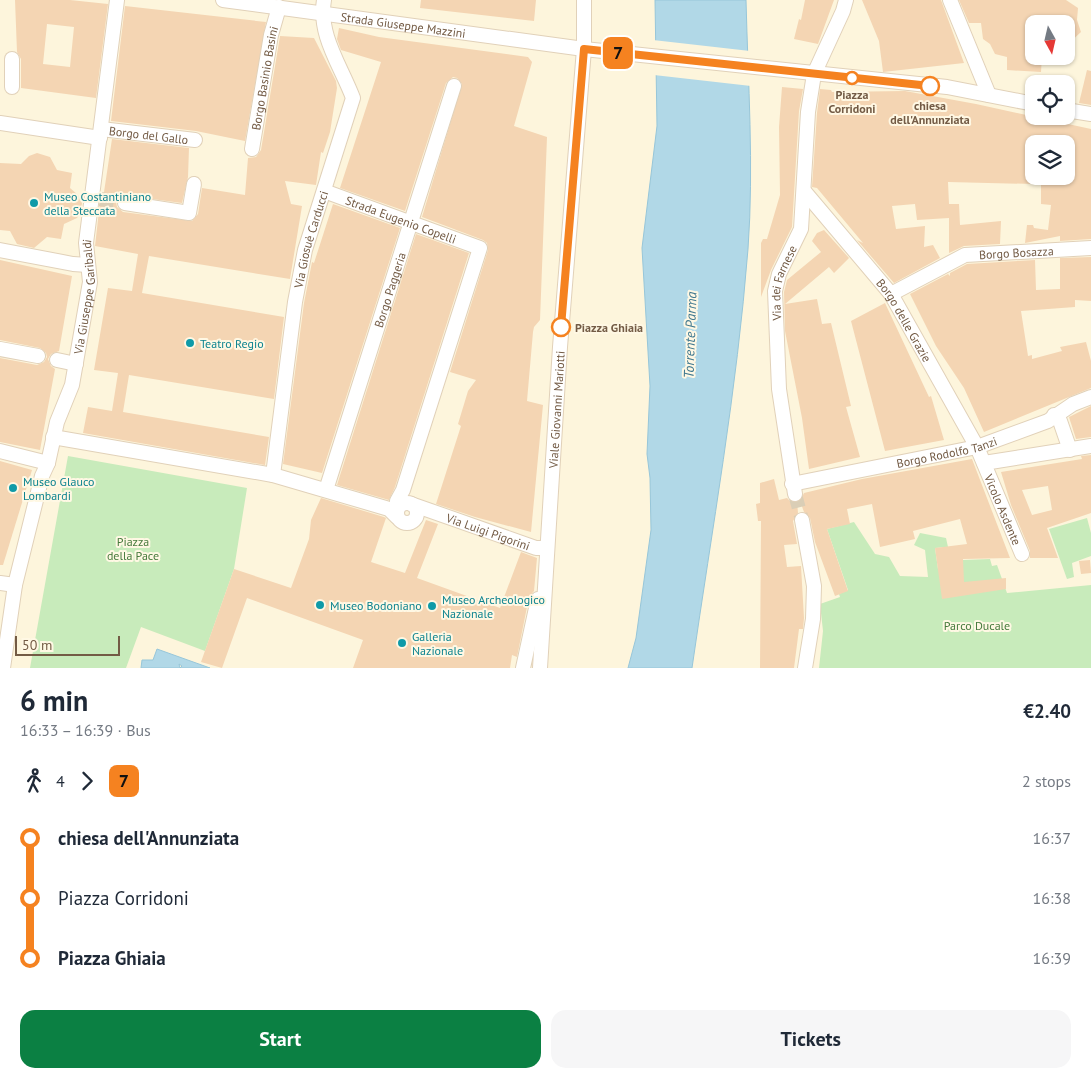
<!DOCTYPE html>
<html lang="en">
<head>
<meta charset="utf-8">
<style>
  body { margin:0; font-family:"PT Sans",sans-serif; background:#f6f6f7; color:#1f2937; height:100vh; display:flex; flex-direction:column; font-size:19px; white-space:nowrap }
  * { box-sizing:border-box; margin:0 }
  p { font-size:16px; color:#747a83 }
  .icon { flex:none; width:28px; height:28px; fill:none; stroke:currentColor; stroke-width:2; stroke-linecap:round; stroke-linejoin:round }
  .map { position:relative; height:668px; overflow:hidden }
  .panel { display:flex; flex-direction:column; background:#fff; flex:1 }
  .panel>* { flex:none }
  .badge { padding:0 10px; border-radius:8px; font-size:18px; line-height:32px }
  .needle { width:32px; rotate:172deg }
  .fabs { position:absolute; left:1025px; top:15px; display:grid; gap:10px }
  .fabs a { display:grid; place-items:center; width:50px; height:50px; border-radius:10px; background:#fff; box-shadow:0 1px 4px #0004; font-size:25px }
  .scale { position:absolute; left:15px; bottom:12px; width:105px; box-sizing:border-box; padding-left:5px; border:2px solid #735b45; border-top:0; font-size:14px; line-height:18px; white-space:nowrap; color:#735b45; -webkit-text-stroke:4px #fff8e4; paint-order:stroke }
  .map>.badge { position:absolute; translate:-50% -50%; box-shadow:0 0 0 2px #fff }
  .legs { display:flex; align-items:center; gap:8px; height:55px; padding:0 20px; font-size:16px }
  .legs p { margin-inline-start:auto }
  .summary { display:flex; align-items:center; justify-content:space-between; height:85px; padding:0 20px }
  h1 { font-size:28px; font-weight:700; line-height:38px }
  .primary-button { display:flex; gap:10px; margin-top:auto; padding:10px 20px }
  .primary-button a { flex:1; height:58px; border-radius:15px; background:#0b8043; color:#fff; font-size:20px; font-weight:700; line-height:58px; text-align:center }
  .primary-button a+a { background:#f6f6f7; color:#1f2937 }
  ul { padding:0 20px; list-style:none }
  li { display:flex; align-items:center; gap:18px; height:60px; font-size:19px }
  li i { display:grid; place-items:center; width:8px; height:100%; margin:0 6px; background:currentColor }
  li i::after { content:''; width:12px; height:12px; margin:-6px; border:4px solid; border-radius:50%; background:#fff }
  li p { margin-inline-start:auto }
  li:first-child i { background:linear-gradient(#0000 50%,currentColor 0) }
  li:last-child i { background:linear-gradient(currentColor 50%,#0000 0) }
  .map>svg:first-child { display:block }
  .green { fill:#c8ebbb }
  .water { fill:#b1d8e7; stroke:#97c6d9 }
  .pier { fill:#fdf5dc }
  .building { fill:#f4d5b3; fill-rule:evenodd }
  .lines { fill:none; stroke-linecap:round; stroke-linejoin:round }
  .minor-tunnel { stroke:#daceb6; stroke-width:14; stroke-dasharray:14 7; stroke-linecap:butt }
  .minor-casing { stroke:#e1d1b9; stroke-width:16 }
  .minor { stroke:#fff; stroke-width:14 }
  .line-1-casing { stroke:#fff; stroke-width:11 }
  .line-1 { stroke:#f58220; stroke-width:8 }
  .stop-1-dot { fill:#fff; stroke:#f58220; stroke-width:2.5 }
  .culture-dot { fill:#0f9aa8; stroke:#fff8e4; stroke-width:2 }
  .labels { text-anchor:middle; dominant-baseline:central; stroke-width:4; stroke-linejoin:round; paint-order:stroke }
  .street-label { font-size:12px; fill:#735b45; stroke:#fff8e4 }
  .stop-label { font-size:12px; font-weight:bold; fill:#735b45; stroke:#fff8e4 }
  .culture-label { font-size:12px; fill:#0d838f; stroke:#fff8e4; text-anchor:start }
  .park-label { font-size:12px; fill:#467a3c; stroke:#fff8e4 }
  .water-label { font-size:14px; font-style:italic; fill:#40788f; stroke:#fff8e4 }
</style>
</head>
<body>
<div class="map">
<svg width="1091" height="668" viewBox="0 0 1091 668">
  <rect width="100%" height="100%" fill="#fdf5dc"/>
  <g class="green">
    <path d="M68,456L247,488L234,569L205,651L141,627L126,668H30Z"/>
    <path d="M1087,518L1091,533V556L1072,563L1074,577L1067,579L1049,529Z"/>
    <path d="M854,522L875,554L889,557L900,576L928,577L925,550L914,545L920,533L946,538L948,547L935,548L938,569L963,566V560L990,559L992,566L997,565L1007,593L1091,585V668H819L823,631L820,604L840,597L839,594L848,590L827,529Z"/>
  </g>
  <g class="water">
    <path d="M655,0H746C748,83 754,166 748,249C737,390 712,529 692,668H628L636,638L651,530L650,478L647,454L650,386L642,248L657,126Z"/>
    <path d="M157,649L210,668H180L182,666L179,664L180,668H141L142,660H153Z"/>
  </g>
  <path class="pier" d="M653,40L750,51L751,86L654,75Z"/>
  <g class="building">
    <path d="M15,0H70L108,4L96,98L21,88V59L17,52ZM47,24L74,27L70,67L43,64Z"/>
    <path d="M421,0H536L534,21L420,8Z"/>
    <path d="M805,0H834L818,44L794,39L799,19L801,20Z"/>
    <path d="M862,0H941L964,63L883,72L879,41Z"/>
    <path d="M959,0H1066L1078,8L1077,20L1081,32L1066,46V24H1034V56H1042L1041,72L1007,70V57L995,54L990,44L983,39L981,23H969Z"/>
    <path d="M125,6L266,22L245,141L196,131L111,121Z"/>
    <path d="M339,28L379,37L528,57L532,62L514,126L547,137L540,320L534,327L533,332L527,401L543,405L531,532L475,517L436,504L461,426L458,424L468,391L476,380L450,372L488,250L487,243L483,240L422,217L462,84L457,78L453,77L446,83L405,211L340,188L381,62L341,50L337,39Z"/>
    <path d="M280,36L314,38L336,81L337,88L330,132L323,153L321,152L316,185L285,181L291,204L302,206L290,279L149,256L142,293L284,317L274,399L129,375L123,412L269,437L265,465L83,433L88,407L112,411L118,373L94,370L108,288L132,291L138,254L95,246L100,202L104,192L112,139L189,148L188,177L182,203L122,195L116,202L117,207L123,212L192,221L198,214L202,188L245,195L248,158L256,157L261,150Z"/>
    <path d="M1087,70L1091,71V105L1079,103Z"/>
    <path d="M782,87L803,89L799,111L792,227L771,270L761,297V243L763,239H767L780,195L779,127Z"/>
    <path d="M820,89L831,90L832,92L905,91L976,104L1091,129V239L1060,241V236L1025,243L1027,225H1033L1034,228L1048,230L1051,205L1041,204V176H1066V144H1034V184L948,182L949,204H959L960,225L1001,221L1000,244L964,246L949,253V218L917,220L915,204L892,206L896,229L925,226L924,247L933,245L940,258L894,283L857,240L863,243L817,188L812,187L817,113Z"/>
    <path d="M37,153L50,157L57,170L72,173L70,188L78,195L82,203L81,212L77,218L64,224L61,239L47,237L34,248L17,244L10,231L0,230V163L21,164L29,156Z"/>
    <path d="M333,204L400,228L322,473L283,464L304,303L312,262L314,263Z"/>
    <path d="M824,230L849,258L834,273L829,267L785,304L817,299L822,324L831,323L851,406L846,407L860,457L809,469L802,418L785,331L784,292L787,280L821,252L812,241L817,233Z"/>
    <path d="M416,234L469,253L395,487L389,500L337,485Z"/>
    <path d="M1091,257V301L1075,300V307L1021,311L1028,356L1032,355V359L1062,351L1060,347L1086,342L1091,361V388L984,432L964,388L936,346L910,294L948,274L950,276V273L967,264L1035,260L1036,290L1060,289V258Z"/>
    <path d="M0,260L72,276L59,351L51,354L48,359L51,366L55,369L40,450L0,442V358L37,365L44,362L47,357L46,353L40,348L0,340Z"/>
    <path d="M885,303L929,397L931,396L944,440L885,451L851,321Z"/>
    <path d="M1091,406V437L1076,439L1069,417Z"/>
    <path d="M1091,455V513L1047,528L1058,558H1030V551L1011,505L1001,472L1082,459L1081,456ZM1048,486L1052,510L1032,515L1022,490Z"/>
    <path d="M972,459L1010,558L963,559L964,582L1006,578V589L942,599L935,548L967,544L960,519L913,531L915,539L880,547L872,504L847,509L850,524L827,529L848,591L835,596L815,542L810,518L804,512L800,501L804,493L862,479Z"/>
    <path d="M0,461L32,470L3,565H0Z"/>
    <path d="M774,479L779,500L787,498L791,502H797L798,513L793,521L797,544L784,545L787,567L801,566L804,618L803,629H799L794,668H760L761,521H758L756,504L760,503V483Z"/>
    <path d="M321,498L384,517L386,518L371,562L405,573L426,520L438,524L417,578L500,608L521,552L537,558L534,591L529,597L517,657L512,655L510,668H353L363,640L247,598L222,668L201,662L234,569L291,588L309,539L311,520Z"/>
    <path d="M1090,560L1091,573L1081,574L1079,561Z"/>
  </g>
  <g class="lines">
    <g class="minor-tunnel">
      <path d="M100,199L125,203"/>
      <path d="M795,494L802,520"/>
    </g>
    <defs>
      <g id="minor">
        <path id="s1" d="M223,0L584,49L947,87L1034,104"/>
        <path d="M950,0L989,95"/>
        <path d="M12,87V59"/>
        <path d="M1066,110L1091,114"/>
        <path d="M0,123L100,138"/>
        <path id="s2" d="M101,129L195,140"/>
        <path id="s3" d="M252,149L271,35L279,7"/>
        <path id="s4" d="M324,191L480,248L403,490L397,501V510"/>
        <path id="s5" d="M804,191L891,294L977,447L1022,554"/>
        <path d="M125,203L189,213L194,184"/>
        <path d="M0,250L73,264L88,265"/>
        <path id="s6" d="M891,294L965,255L1091,248"/>
        <path d="M0,349L38,356"/>
        <path d="M57,360L76,364"/>
        <path d="M1054,415L1060,421L1070,450"/>
        <path d="M53,437L273,475L389,509L397,517"/>
        <path d="M0,451L48,463"/>
        <path d="M984,463L1091,446"/>
        <path id="s7" d="M273,475L295,302L305,250L353,98C341,66 318,35 324,0"/>
        <path id="s8" d="M792,484L977,447L1048,421L1073,404L1091,397"/>
        <path id="s9" d="M326,490L454,86"/>
        <path id="s10" d="M795,494L779,389L775,291L779,274L801,229L808,112L814,74L843,11L846,0"/>
        <circle cx="407" cy="513" r="10"/>
        <path id="s11" d="M411,504L536,548H546"/>
        <path d="M802,520L814,586L813,619L805,668"/>
        <path d="M0,583L15,585"/>
        <path id="s12" d="M3,668L15,585L42,476L48,463L57,422L72,385L90,282L86,243L117,0"/>
        <path d="M523,668L538,599"/>
        <path id="s13" d="M540,668L560,347L584,49V0"/>
      </g>
    </defs>
    <use href="#minor" class="minor-casing"/>
    <use href="#minor" class="minor"/>
  </g>
  <g class="lines">
    <defs>
      <path id="line-1" d="M561,327L584,49L930,86"/>
    </defs>
    <use href="#line-1" class="line-1-casing"/>
    <use href="#line-1" class="line-1"/>
  </g>
  <g class="stop-1-dot">
    <circle cx="852" cy="78" r="6"/>
    <circle cx="930" cy="86" r="9"/>
    <circle cx="561" cy="327" r="9"/>
  </g>
  <g class="culture-dot">
    <circle cx="34" cy="203" r="5"/>
    <circle cx="190" cy="343" r="5"/>
    <circle cx="13" cy="488" r="5"/>
    <circle cx="320" cy="605" r="5"/>
    <circle cx="432" cy="606" r="5"/>
    <circle cx="402" cy="643" r="5"/>
  </g>
  <g class="labels">
    <g class="street-label">
      <text stroke="none"><textPath href="#s1" startOffset="182">Strada Giuseppe Mazzini</textPath></text>
      <text stroke="none"><textPath href="#s3" startOffset="72">Borgo Basinio Basini</textPath></text>
      <text stroke="none"><textPath href="#s2" startOffset="48">Borgo del Gallo</textPath></text>
      <text stroke="none"><textPath href="#s4" startOffset="82">Strada Eugenio Copelli</textPath></text>
      <text stroke="none"><textPath href="#s7" startOffset="239">Via Giosuè Carducci</textPath></text>
      <text stroke="none"><textPath href="#s6" startOffset="135">Borgo Bosazza</textPath></text>
      <text stroke="none"><textPath href="#s10" startOffset="214">Via dei Farnese</textPath></text>
      <text stroke="none"><textPath href="#s9" startOffset="210">Borgo Paggeria</textPath></text>
      <text stroke="none"><textPath href="#s12" startOffset="382">Via Giuseppe Garibaldi</textPath></text>
      <text stroke="none"><textPath href="#s5" startOffset="164">Borgo delle Grazie</textPath></text>
      <text stroke="none"><textPath href="#s13" startOffset="259">Viale Giovanni Mariotti</textPath></text>
      <text stroke="none"><textPath href="#s8" startOffset="158">Borgo Rodolfo Tanzi</textPath></text>
      <text stroke="none"><textPath href="#s5" startOffset="378">Vicolo Asdente</textPath></text>
      <text stroke="none"><textPath href="#s11" startOffset="82">Via Luigi Pigorini</textPath></text>
    </g>
    <g class="stop-label">
      <text x="852" y="94">Piazza<tspan x="852" dy="14">Corridoni</tspan></text>
      <text x="930" y="105">chiesa<tspan x="930" dy="14">dell'Annunziata</tspan></text>
      <text x="575" y="327" text-anchor="start">Piazza Ghiaia</text>
    </g>
    <g class="culture-label">
      <text x="44" y="196">Museo Costantiniano<tspan x="44" dy="14">della Steccata</tspan></text>
      <text x="200" y="343">Teatro Regio</text>
      <text x="23" y="481">Museo Glauco<tspan x="23" dy="14">Lombardi</tspan></text>
      <text x="442" y="599">Museo Archeologico<tspan x="442" dy="14">Nazionale</tspan></text>
      <text x="330" y="605">Museo Bodoniano</text>
      <text x="412" y="636">Galleria<tspan x="412" dy="14">Nazionale</tspan></text>
    </g>
    <g class="park-label">
      <text x="133" y="541">Piazza<tspan x="133" dy="14">della Pace</tspan></text>
      <text x="977" y="625">Parco Ducale</text>
    </g>
    <g class="water-label">
      <text transform="translate(690 335) rotate(-88)">Torrente Parma</text>
    </g>
  </g>
</svg>
<div class="fabs">
<a><svg class="needle" viewBox="-14 -14 28 28"><path d="M0-13l5 13h-10z" fill="#e53935"/><path d="M0 13l5-13h-10z" fill="#747a83"/></svg></a>
<a><svg class="icon" aria-label="locate" viewBox="0 0 24 24"><circle cx="12" cy="12" r="6"/><path d="M12 2v4M12 18v4M2 12h4M18 12h4"/></svg></a>
<a><svg class="icon" aria-label="layers" viewBox="0 0 24 24"><path d="M12 4l9 5-9 5-9-5zM3 14l9 5 9-5"/></svg></a>
</div>
<div class="scale">50 m</div>
<b class="badge" style="left:618px;top:53px;background:#f58220;color:#111">7</b>
</div>
<section class="panel">
<div class="summary"><div><h1>6 min</h1><p>16:33 – 16:39 · Bus</p></div><b>€2.40</b></div>
<div class="legs"><svg class="icon" aria-label="walk" viewBox="0 0 24 24"><circle cx="13" cy="4" r="2"/><path d="M13 8l-2 6 4 7M11 14l-3 7M7 12l3-4h3l4 4"/></svg>4<svg class="icon" aria-label="forward" viewBox="0 0 24 24"><path d="M9 5l7 7-7 7"/></svg><b class="badge" style="background:#f58220;color:#111">7</b><p>2 stops</p></div>
<ul>
<li><i style="color:#f58220"></i><b>chiesa dell'Annunziata</b><p>16:37</p></li>
<li><i style="color:#f58220"></i><span>Piazza Corridoni</span><p>16:38</p></li>
<li><i style="color:#f58220"></i><b>Piazza Ghiaia</b><p>16:39</p></li>
</ul>
<div class="primary-button"><a>Start</a><a>Tickets</a></div>
</section>
</body>
</html>
